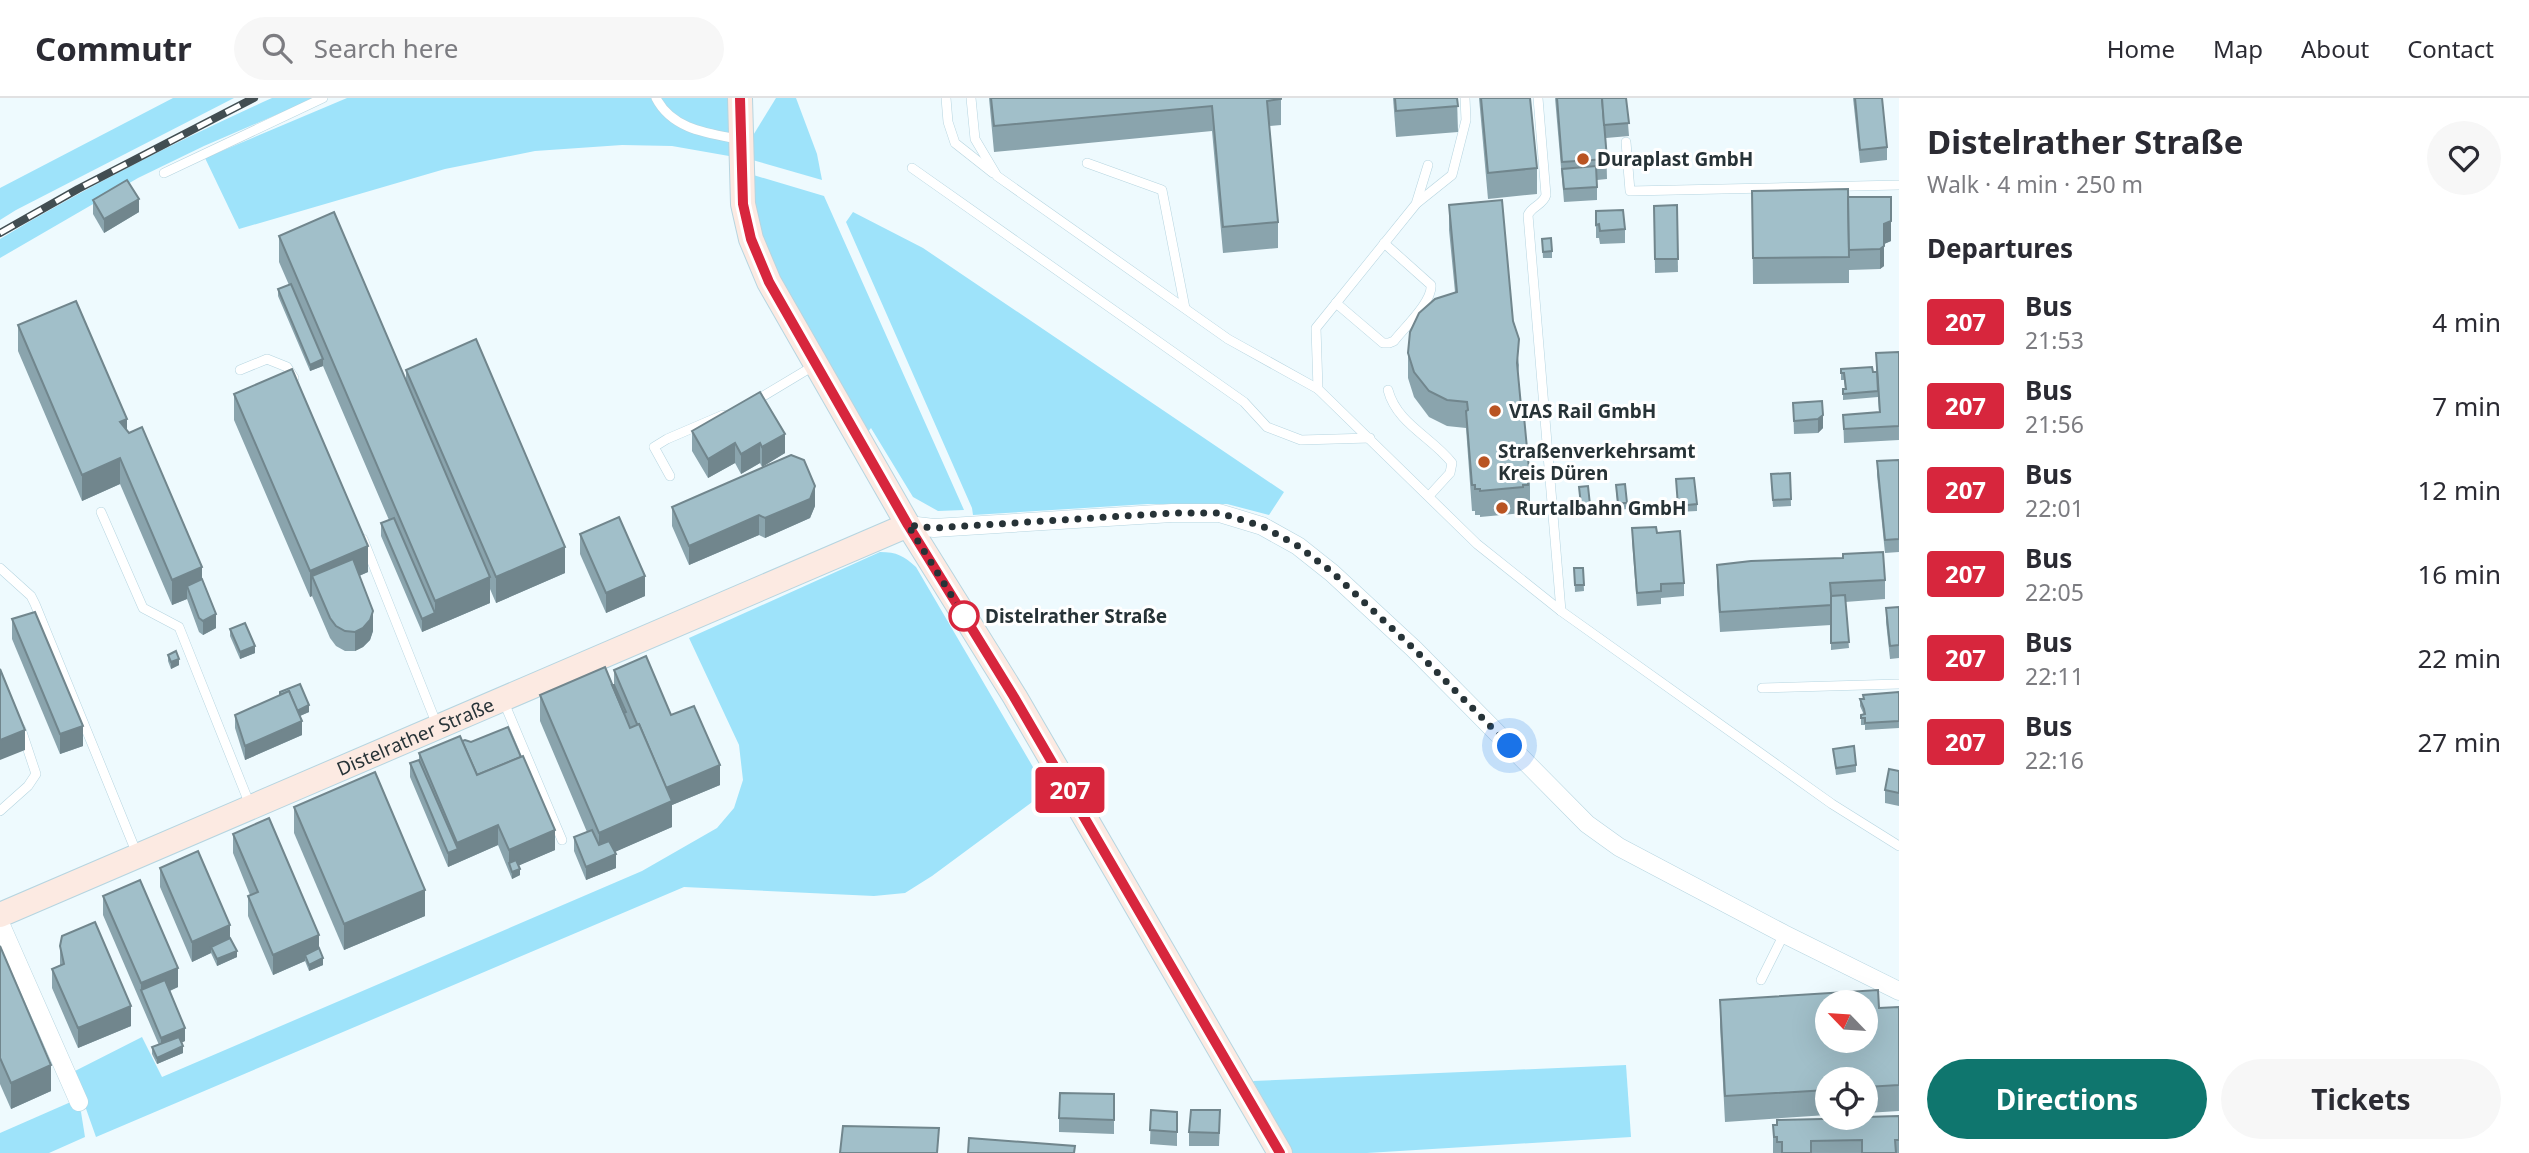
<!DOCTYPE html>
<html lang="en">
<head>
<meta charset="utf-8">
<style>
  body { margin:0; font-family:"Noto Sans",sans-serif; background:#f7f7f7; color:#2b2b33; height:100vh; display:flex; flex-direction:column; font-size:26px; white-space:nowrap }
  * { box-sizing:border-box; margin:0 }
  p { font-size:23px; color:#7c7c81 }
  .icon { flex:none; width:38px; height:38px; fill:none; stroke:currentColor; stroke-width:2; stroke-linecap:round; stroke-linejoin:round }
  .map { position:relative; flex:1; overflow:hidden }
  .side { display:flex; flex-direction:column; background:#fff; width:630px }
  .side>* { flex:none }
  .badge { padding:0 14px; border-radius:5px; font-size:24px; line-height:46px }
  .needle { width:46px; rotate:295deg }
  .buttons { position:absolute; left:1815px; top:892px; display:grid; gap:14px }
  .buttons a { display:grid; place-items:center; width:63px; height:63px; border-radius:50%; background:#fff; box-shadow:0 7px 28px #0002; font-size:35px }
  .you { position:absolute; width:35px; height:35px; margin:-18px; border:5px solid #fff; border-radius:50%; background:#1a73e8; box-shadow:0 0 0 10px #1a73e833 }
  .map>.badge { position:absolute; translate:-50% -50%; box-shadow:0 0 0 4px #fff }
  h2 { padding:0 28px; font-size:26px; line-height:63px }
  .round { display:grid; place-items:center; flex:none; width:74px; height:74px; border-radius:37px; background:#f7f7f7 }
  .head { display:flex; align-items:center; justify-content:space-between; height:119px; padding:0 28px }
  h1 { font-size:33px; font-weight:700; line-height:52px }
  .cta { display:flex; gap:14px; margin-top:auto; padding:14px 28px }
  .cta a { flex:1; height:80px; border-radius:42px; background:#0f766e; color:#fff; font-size:28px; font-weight:700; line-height:80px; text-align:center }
  .cta a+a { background:#f7f7f7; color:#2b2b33 }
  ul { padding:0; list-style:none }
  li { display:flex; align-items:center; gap:21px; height:84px; padding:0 28px }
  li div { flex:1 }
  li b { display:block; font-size:26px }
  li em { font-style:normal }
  li .badge { min-width:77px; font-weight:700; text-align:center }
  header { display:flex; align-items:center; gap:42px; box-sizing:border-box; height:98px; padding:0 35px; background:#fff; border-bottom:2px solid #e1e1e2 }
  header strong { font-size:33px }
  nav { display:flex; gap:38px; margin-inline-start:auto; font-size:24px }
  .search { width:490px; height:63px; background:#f7f7f7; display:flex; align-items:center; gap:18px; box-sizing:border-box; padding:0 24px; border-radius:38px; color:#7c7c81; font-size:26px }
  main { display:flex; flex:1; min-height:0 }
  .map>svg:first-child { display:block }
  .green { fill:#9ee3fa }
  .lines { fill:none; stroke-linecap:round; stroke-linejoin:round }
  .lane-casing { stroke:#b6d5e0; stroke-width:10 }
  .street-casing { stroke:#b6d5e0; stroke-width:19 }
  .secondary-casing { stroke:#b6d5e0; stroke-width:26 }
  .lane { stroke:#fff; stroke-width:9 }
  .street { stroke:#fff; stroke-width:18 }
  .secondary { stroke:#fceae2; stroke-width:24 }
  .rail-casing { stroke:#424e52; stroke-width:8 }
  .rail { stroke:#fff; stroke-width:5; stroke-dasharray:16; stroke-linecap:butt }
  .wall { fill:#8aa4ad }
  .shaded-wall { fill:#71868d }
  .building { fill:#a1bfc9; stroke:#71868d; stroke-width:2; fill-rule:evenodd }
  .line-casing { stroke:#fff; stroke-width:16 }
  .line { stroke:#d7263d; stroke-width:10 }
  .walk { stroke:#273337; stroke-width:7; stroke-dasharray:0 12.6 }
  .poi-dot { fill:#b95422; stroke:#fff; stroke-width:2.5 }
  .stop-dot { fill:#fff; stroke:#d7263d; stroke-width:3.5 }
  .labels { text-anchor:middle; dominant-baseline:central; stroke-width:6; stroke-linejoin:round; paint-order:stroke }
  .poi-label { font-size:19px; font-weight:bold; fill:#273337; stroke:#fff; text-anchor:start }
  .stop-label { font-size:19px; font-weight:bold; fill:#273337; stroke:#fff; text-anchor:start }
  .street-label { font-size:19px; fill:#273337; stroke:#fff }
</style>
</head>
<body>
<header>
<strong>Commutr</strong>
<div class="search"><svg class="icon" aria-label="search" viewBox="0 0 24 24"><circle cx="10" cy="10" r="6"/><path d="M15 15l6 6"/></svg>Search here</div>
<nav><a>Home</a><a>Map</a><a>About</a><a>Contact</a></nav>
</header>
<main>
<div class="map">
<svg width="1899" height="1055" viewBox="0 0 1899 1055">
  <rect width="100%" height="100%" fill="#eefafe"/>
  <g class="green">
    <path d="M173,0H234L16,112L0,122V90Z"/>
    <path d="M272,0H315L204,48L138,80L0,160V141C88,88 179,42 272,0Z"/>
    <path d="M347,0H729V58L672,48L622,47L535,53L445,71L239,131L205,60Z"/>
    <path d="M776,0H796L817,56L822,82L749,61V44Z"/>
    <path d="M750,76L824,98L964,412L938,413L913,399L871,330L867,335L767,156L752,115Z"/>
    <path d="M853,114L923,150L1284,394L1269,417L1227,406H1148L973,417L972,410L846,124Z"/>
    <path d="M880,454C897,454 904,458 916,469L1047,693L932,778L905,795L874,798L684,789L96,1039L73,974L142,939L162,979L642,773L717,730L734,710L743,682L739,647L689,540Z"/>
    <path d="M1626,967L1631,1039L1367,1055H1293L1253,983Z"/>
    <path d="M73,1003L81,1014L85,1039L49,1055H0V1035Z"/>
  </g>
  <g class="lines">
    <defs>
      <g id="lane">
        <path d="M656,0C672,31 706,35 738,41"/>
        <path d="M946,0L948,24L955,45L993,75"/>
        <path d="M971,0L975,41L997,78L1228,241L1318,291"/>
        <path d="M1538,0L1546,97C1543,107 1532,108 1528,117L1561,513"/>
        <path d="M1626,44L1630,93L1899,87"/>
        <path d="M1087,65L1162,92L1185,210"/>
        <path d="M1428,67L1416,106L1316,230L1318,291L1477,446L1561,513L1832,706L1899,748"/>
        <path d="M912,70L1244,304L1267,329L1301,342L1370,340"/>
        <path d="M164,75L323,0"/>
        <path d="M1417,105L1452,77L1466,22L1465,0"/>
        <path d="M1336,205L1383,245H1389L1394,243C1404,230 1433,203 1431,187L1384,145"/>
        <path d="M240,272L267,261L287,269L294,280"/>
        <path d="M1388,292C1397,326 1432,339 1452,365L1450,375L1429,398"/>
        <path d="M755,303L815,267"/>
        <path d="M670,378L654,349L667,341L723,317"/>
        <path d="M101,414L143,510L179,529L250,707"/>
        <path d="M363,441L437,627"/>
        <path d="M0,470L31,498L35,506L137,756"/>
        <path d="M1762,590L1899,586"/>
        <path d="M503,602L562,742"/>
        <path d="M0,713L28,688L36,676L21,631"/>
        <path d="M1761,882L1784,836"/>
      </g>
      <g id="street">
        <path d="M908,427L934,430L1172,415H1219L1262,428L1298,448L1332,475L1414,551L1587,726L1619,749L1784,836L1899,893"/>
        <path d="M0,825L79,1004"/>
      </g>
      <g id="secondary">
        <path d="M740,0L743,106L751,141L769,184L908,427L1015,599L1280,1055"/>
        <path id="s1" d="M0,817L908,427"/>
      </g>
    </defs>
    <use href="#lane" class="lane-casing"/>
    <use href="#street" class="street-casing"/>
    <use href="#secondary" class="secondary-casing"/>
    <use href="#lane" class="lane"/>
    <use href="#street" class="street"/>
    <use href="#secondary" class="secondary"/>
    <defs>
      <path id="rail" d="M0,135L78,91L254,0"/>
    </defs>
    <use href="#rail" class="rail-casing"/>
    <use href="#rail" class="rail"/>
  </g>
  <g class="wall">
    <path d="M989,0H1281V27L1269,28L1278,124V150L1223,155L1212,33L994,54Z"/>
    <path d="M1393,0H1457L1458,34L1396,39Z"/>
    <path d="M1479,0H1530L1537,70V96L1488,101Z"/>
    <path d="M1555,0H1626L1629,38L1606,40L1607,81L1597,82V102L1564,104Z"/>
    <path d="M1853,0H1882L1887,49V62L1860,65Z"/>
    <path d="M1752,93L1848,99L1891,143L1884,146V168L1880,171L1849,172V185L1753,186Z"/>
    <path d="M93,102L139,114L104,135L93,116Z"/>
    <path d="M1449,107L1513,223L1519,267L1518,276L1521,308L1530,382V408H1528V412L1523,413V415L1480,419V417H1475V413H1472L1466,330L1447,328L1429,319L1414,299L1408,280V255L1455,194L1449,132Z"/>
    <path d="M1677,107L1678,174L1655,175L1654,108Z"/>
    <path d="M1596,113L1625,131V145L1600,146L1599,140H1596Z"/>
    <path d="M279,138L406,284V272L565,475L496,505L490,491V505L422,534L381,438V425L389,422L323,268L310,273L278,198V191L289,187L279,164Z"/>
    <path d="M1542,141L1552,153V160H1543Z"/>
    <path d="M18,227L127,332L202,481L216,530L203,537L199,534L187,501L172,507L120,386L82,403L18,253Z"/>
    <path d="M1899,254V342L1844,345L1843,317L1879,314L1878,299L1843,302V291H1845L1844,282H1841V271L1876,274V255Z"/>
    <path d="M760,294L785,355L762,369L760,365L741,376L735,365L708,380L692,353V333Z"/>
    <path d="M234,296L368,474L359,478L373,533L370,542L363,549L355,553H345L336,548L330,540L312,498L310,499L234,322Z"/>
    <path d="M1822,303L1823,330L1818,335L1794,336L1793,305Z"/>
    <path d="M1899,362V454L1885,455L1877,377V363Z"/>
    <path d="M1790,375L1791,408L1773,409L1771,383Z"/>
    <path d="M1676,381L1697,406V413L1678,414Z"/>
    <path d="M1579,389L1590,407V413L1581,414Z"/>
    <path d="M1616,394L1627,405V411L1618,412Z"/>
    <path d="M815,408L810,420L765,440L759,437L689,467L672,428V409Z"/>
    <path d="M1632,430L1657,435L1684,485V498L1661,500V506L1637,508L1632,443Z"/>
    <path d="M580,436L645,498L606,515L580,456Z"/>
    <path d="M1717,467L1885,482V501L1845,504L1849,550L1831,552V527L1720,534L1717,487Z"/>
    <path d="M1574,470H1583L1584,493L1575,494Z"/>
    <path d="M1899,509V560L1890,561L1886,524V510Z"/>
    <path d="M12,521L83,648L60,656L12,541Z"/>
    <path d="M230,531L255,555L240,561L230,538Z"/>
    <path d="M168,557L179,567L171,571L168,563Z"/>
    <path d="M614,572L671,617L720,687L672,707V729L614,754L616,770L586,782L574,753V739L587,734L540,623V597L612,587H614Z"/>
    <path d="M1899,594V630L1865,632V627H1861V617H1864L1860,608V601Z"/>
    <path d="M309,614L300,618L302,637L245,662L235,630V617Z"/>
    <path d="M462,643L555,752L519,767L520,777L512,781L498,747L448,769L410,679V665L419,662V655Z"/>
    <path d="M1833,651L1856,667V674L1836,677Z"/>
    <path d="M1899,673V708L1885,705V692Z"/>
    <path d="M294,709L425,818L344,852L294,735Z"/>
    <path d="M233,736L319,850L323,867L309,873L305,863L273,877L248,818V798L250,797L233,755Z"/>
    <path d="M160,770L230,840L237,859L217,868L211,855L192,864L160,789Z"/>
    <path d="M103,798L178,889L170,893L185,943L181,945L183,955L157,966L152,956V949L159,947L103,817Z"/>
    <path d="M0,848L51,993L11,1011L0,986Z"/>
    <path d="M60,848L131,928L78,950L52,890V871L60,867Z"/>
    <path d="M1720,902L1879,910L1899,909V1013L1866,1015V982H1827V1017L1725,1024L1720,928Z"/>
    <path d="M1114,996V1036L1059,1034V1020Z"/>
    <path d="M1151,1012L1177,1014V1048L1150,1046Z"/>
    <path d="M1899,1018V1055H1773V1027Z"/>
    <path d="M1220,1025L1219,1048H1189V1034Z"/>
  </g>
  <g class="shaded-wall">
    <path d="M139,101V114L104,135V121Z"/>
    <path d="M1891,123V143L1884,146V126Z"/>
    <path d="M1884,148V168L1880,171V151Z"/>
    <path d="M323,261V268L310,273V267Z"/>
    <path d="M1823,317V330L1818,335V321Z"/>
    <path d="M127,321V347L120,324Z"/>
    <path d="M785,336V355L762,369V349Z"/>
    <path d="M735,345V365L708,380V361Z"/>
    <path d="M760,345V365L741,376V356Z"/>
    <path d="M120,360V386L82,403V377Z"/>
    <path d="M815,388V408L810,420L765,440V420Z"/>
    <path d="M759,417V437L689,467V448Z"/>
    <path d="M368,448V474L319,495L312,478V498L310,499V473Z"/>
    <path d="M565,449V475L496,505V479Z"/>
    <path d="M202,469V495L187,488V501L172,507V482Z"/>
    <path d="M645,478V498L606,515V495Z"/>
    <path d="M490,479V505L422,534V521L435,515V503Z"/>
    <path d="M373,513V533L370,542L363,549L355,553V534Z"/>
    <path d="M216,516V530L203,537V523Z"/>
    <path d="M255,548V555L240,561V554Z"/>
    <path d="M179,561V567L171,571V564Z"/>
    <path d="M309,607V614L295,620V614Z"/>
    <path d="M302,623V637L245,662V648Z"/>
    <path d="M83,628V648L60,656V636Z"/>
    <path d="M25,632V652L0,662V642Z"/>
    <path d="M720,667V687L672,707V729L599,761V735L665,690Z"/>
    <path d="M498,727V747L448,769V755L457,751V745Z"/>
    <path d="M555,732V752L511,771L509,765V772V752Z"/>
    <path d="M616,756V770L586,782V769Z"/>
    <path d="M520,771V777L512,781V774Z"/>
    <path d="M425,792V818L344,852V826Z"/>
    <path d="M230,827V847L211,849V855L192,864V844Z"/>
    <path d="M319,837V857H305V863L273,877V857Z"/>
    <path d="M237,853V859L217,868V861Z"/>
    <path d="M323,860V867L309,873V867Z"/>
    <path d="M178,870V889L146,903L141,892V885Z"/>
    <path d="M131,908V928L78,950V930Z"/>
    <path d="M185,930V943L161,953V940Z"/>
    <path d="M183,948V955L157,966V960Z"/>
    <path d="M51,967V993L11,1011V985Z"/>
  </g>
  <g class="building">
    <path d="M991,0H1281V1L1267,3L1278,124L1223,129L1212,8L994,28Z"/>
    <path d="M1395,0H1457L1458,8L1396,13Z"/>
    <path d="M1481,0H1530L1537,70L1488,75Z"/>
    <path d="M1557,0H1602L1607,61L1562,64Z"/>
    <path d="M1602,0H1626L1629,25L1604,27Z"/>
    <path d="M1855,0H1882L1887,49L1860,52Z"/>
    <path d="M1596,68L1597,89L1564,91L1562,71Z"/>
    <path d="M127,82L139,101L104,121L93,102Z"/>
    <path d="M1848,91L1849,159L1753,160L1752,93Z"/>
    <path d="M1848,99H1891V123L1884,126V148L1880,151L1849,152Z"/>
    <path d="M1502,102L1513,223L1519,241L1517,265L1521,308H1523L1530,382H1528V387H1523V389L1480,393V391H1475V387H1472L1466,313L1468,312L1467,304L1447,302L1429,293L1414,274L1408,255L1410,234L1419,215L1435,201L1457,194L1449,107Z"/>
    <path d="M1677,107L1678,161H1655L1654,108Z"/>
    <path d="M1623,112L1625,131L1600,133L1599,126L1596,127V113Z"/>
    <path d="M334,114L490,479L435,503L279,138Z"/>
    <path d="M1551,140L1552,153L1543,154L1542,141Z"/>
    <path d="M291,186L323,261L310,267L278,191Z"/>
    <path d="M76,203L127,321L120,324L129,335L142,329L202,469L172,482L120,360L82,377L18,227Z"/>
    <path d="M476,241L565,449L496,479L406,272Z"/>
    <path d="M1899,254V328L1844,331L1843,317L1880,314L1876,255Z"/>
    <path d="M1872,269L1873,274H1877L1878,293L1843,296V291H1846L1844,275H1841V271Z"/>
    <path d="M292,271L368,448L310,473L234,296Z"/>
    <path d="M760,294L785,336L762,349L760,345L741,356L735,345L708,361L692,333Z"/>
    <path d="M1822,303L1823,317L1818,321L1794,323L1793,305Z"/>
    <path d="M791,357L804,362L815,388L810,401L765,420L759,417L689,448L672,409Z"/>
    <path d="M1899,362V441L1885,442L1877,363Z"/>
    <path d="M1790,375L1791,401L1773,402L1771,376Z"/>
    <path d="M1694,380L1697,406L1678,408L1676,381Z"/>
    <path d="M1625,386L1627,405H1618L1616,387Z"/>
    <path d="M1588,388L1590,407H1581L1579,389Z"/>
    <path d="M619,419L645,478L606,495L580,436Z"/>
    <path d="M394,420L435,515L422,521L381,425Z"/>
    <path d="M1656,429L1657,435L1680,433L1684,485L1661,486V493L1637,495L1632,430Z"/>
    <path d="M1883,454L1885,482L1830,485L1832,507L1720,514L1717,467L1751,463L1843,460V456Z"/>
    <path d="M353,461L373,513L370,522L363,530L355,534L345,533L336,528L330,520L312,478Z"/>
    <path d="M1574,470H1583L1584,487H1575Z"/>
    <path d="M202,481L216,516L203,523L199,520L187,488Z"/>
    <path d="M1845,497L1849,544L1831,545V498Z"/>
    <path d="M1899,509V547L1890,548L1886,510Z"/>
    <path d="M35,514L83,628L60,636L12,521Z"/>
    <path d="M245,525L255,548L240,554L230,531Z"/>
    <path d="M176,553L179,561L171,564L168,557Z"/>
    <path d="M646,558L671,617L694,608L720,667L666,690L639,626H637L614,572Z"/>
    <path d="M605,569L630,630L639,626L672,703L599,735L540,597Z"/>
    <path d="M0,571L25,632L0,642Z"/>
    <path d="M300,586L309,607L297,613L289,593L280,597V594Z"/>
    <path d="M612,587H614L626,614L624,615Z"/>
    <path d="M289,593L302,623L245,648L235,617Z"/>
    <path d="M1899,594V623L1865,625V620H1861V617L1865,616L1864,611L1860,601H1864L1863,597Z"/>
    <path d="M508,629L521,659L477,677L462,643L465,642L471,644Z"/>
    <path d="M460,638L477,677L523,658L555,732L509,752L498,727L457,745L419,655Z"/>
    <path d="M1854,648L1856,667L1836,670L1833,651Z"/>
    <path d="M419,662L458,751L448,755L410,665Z"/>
    <path d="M1889,671L1899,673V695L1885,692Z"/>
    <path d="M375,674L425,792L344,826L294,709Z"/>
    <path d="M269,720L319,837L273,857L248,798L258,794L233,736Z"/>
    <path d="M592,732L599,747L609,743L616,756L586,769L574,739Z"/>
    <path d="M198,753L230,827L192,844L160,770Z"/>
    <path d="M516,762L520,771L512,774L509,765Z"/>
    <path d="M140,782L178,870L141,885L103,798Z"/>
    <path d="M95,824L131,908L78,930L52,871L64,866L60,848L62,838Z"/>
    <path d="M230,840L237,853L217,861L211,849Z"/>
    <path d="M0,848L51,967L11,985L0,960Z"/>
    <path d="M319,850L323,860L309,867L305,857Z"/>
    <path d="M165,882L185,930L161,940L141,892Z"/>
    <path d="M1878,892L1879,910L1899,909V987L1866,989V982H1827V992L1725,998L1720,902ZM1827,905H1866V943H1827Z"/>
    <path d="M179,939L183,948L157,960L152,949Z"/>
    <path d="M1060,995L1114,996V1022L1059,1020Z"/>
    <path d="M1151,1012L1177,1014V1034L1150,1032Z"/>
    <path d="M1191,1012H1220L1219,1035L1189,1034Z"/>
    <path d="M1899,1018V1042H1895L1896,1055H1862V1042L1811,1043V1055H1782V1044H1777V1039H1774L1773,1027H1777V1022L1866,1020V1019Z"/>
    <path d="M843,1028L939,1030L937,1055H840Z"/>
    <path d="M969,1040L1075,1048L1074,1055H968Z"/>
  </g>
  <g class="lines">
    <defs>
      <path id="line" d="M740,0L743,106L751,141L769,184L908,427L1014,599L1280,1055"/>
    </defs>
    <use href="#line" class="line-casing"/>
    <use href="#line" class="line"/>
    <path class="walk" d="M964,518L908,427L934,430L1172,415H1219L1262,428L1298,448L1332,474L1414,551L1510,648"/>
  </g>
  <g class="poi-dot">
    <circle cx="1583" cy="61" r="7"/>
    <circle cx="1495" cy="313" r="7"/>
    <circle cx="1484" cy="364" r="7"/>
    <circle cx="1502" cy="410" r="7"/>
  </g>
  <circle class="stop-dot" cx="964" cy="518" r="14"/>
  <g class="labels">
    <g class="poi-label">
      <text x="1597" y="61">Duraplast GmbH</text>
      <text x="1509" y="313">VIAS Rail GmbH</text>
      <text x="1498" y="353">Straßenverkehrsamt<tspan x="1498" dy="22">Kreis Düren</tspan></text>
      <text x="1516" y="410">Rurtalbahn GmbH</text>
    </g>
    <g class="stop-label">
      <text x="985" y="518">Distelrather Straße</text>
    </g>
    <g class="street-label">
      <text stroke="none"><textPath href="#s1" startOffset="452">Distelrather Straße</textPath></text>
    </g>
  </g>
</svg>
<div class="buttons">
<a><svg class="needle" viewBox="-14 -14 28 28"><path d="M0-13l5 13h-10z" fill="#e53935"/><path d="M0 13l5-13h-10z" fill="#7c7c81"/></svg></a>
<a><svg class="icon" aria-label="locate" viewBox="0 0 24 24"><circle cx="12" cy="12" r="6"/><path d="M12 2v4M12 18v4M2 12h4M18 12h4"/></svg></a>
</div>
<div class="you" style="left:1510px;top:648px"></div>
<b class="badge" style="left:1070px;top:692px;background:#d7263d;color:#fff">207</b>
</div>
<section class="side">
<div class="head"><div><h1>Distelrather Straße</h1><p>Walk · 4 min · 250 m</p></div><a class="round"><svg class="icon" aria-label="heart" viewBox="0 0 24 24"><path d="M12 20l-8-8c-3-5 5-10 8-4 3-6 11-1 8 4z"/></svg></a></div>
<h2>Departures</h2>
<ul>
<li><span class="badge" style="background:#d7263d;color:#fff">207</span><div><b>Bus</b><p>21:53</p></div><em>4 min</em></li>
<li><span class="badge" style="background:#d7263d;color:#fff">207</span><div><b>Bus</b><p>21:56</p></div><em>7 min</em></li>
<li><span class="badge" style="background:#d7263d;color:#fff">207</span><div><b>Bus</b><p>22:01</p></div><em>12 min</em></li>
<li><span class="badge" style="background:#d7263d;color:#fff">207</span><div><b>Bus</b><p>22:05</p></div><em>16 min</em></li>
<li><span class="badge" style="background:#d7263d;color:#fff">207</span><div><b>Bus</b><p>22:11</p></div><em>22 min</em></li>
<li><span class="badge" style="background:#d7263d;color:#fff">207</span><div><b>Bus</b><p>22:16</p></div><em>27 min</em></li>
</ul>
<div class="cta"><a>Directions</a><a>Tickets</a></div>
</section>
</main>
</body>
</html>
